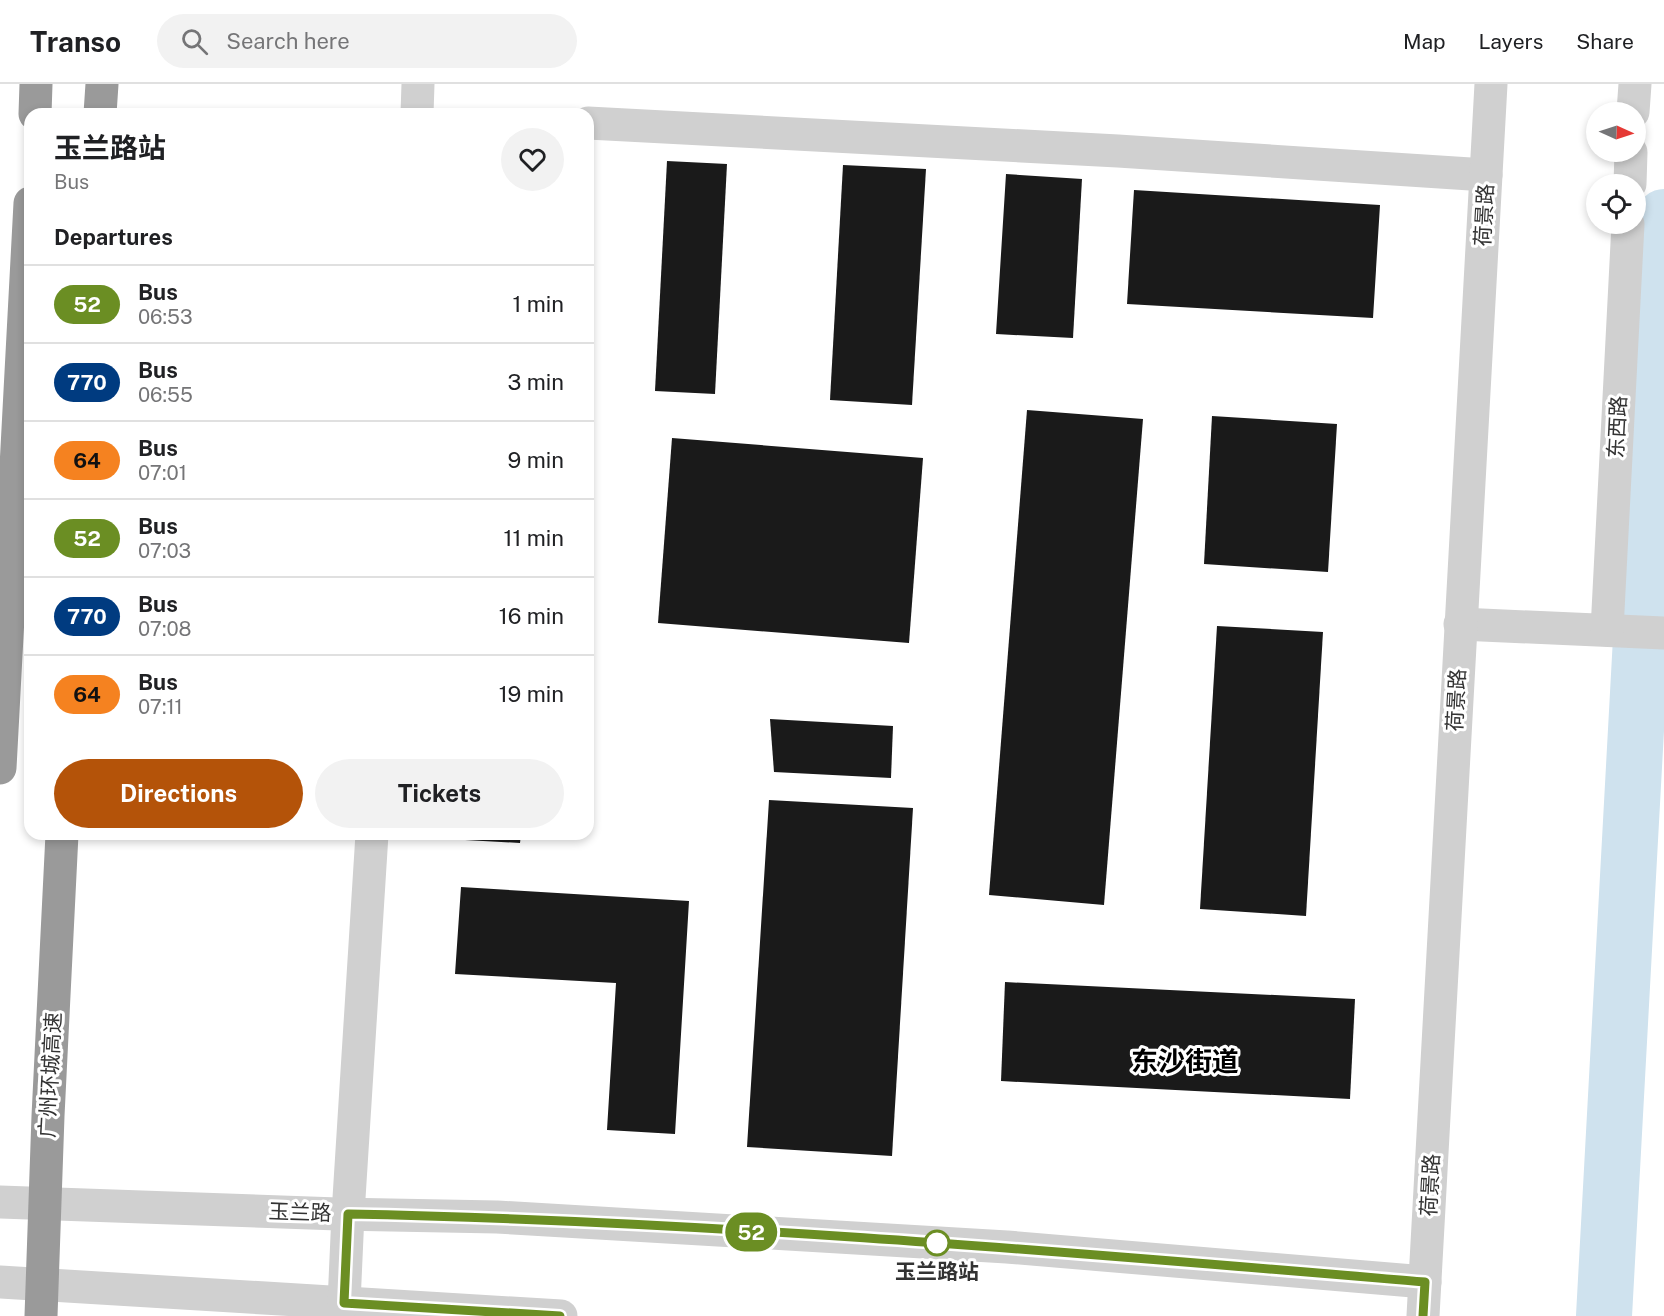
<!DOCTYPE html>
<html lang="en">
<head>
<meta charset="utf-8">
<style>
  body { margin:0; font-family:"Public Sans","Noto Sans SC",sans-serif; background:#f2f2f2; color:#202124; height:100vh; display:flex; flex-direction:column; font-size:22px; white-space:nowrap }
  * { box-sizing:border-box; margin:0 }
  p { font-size:20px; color:#757577 }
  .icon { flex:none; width:33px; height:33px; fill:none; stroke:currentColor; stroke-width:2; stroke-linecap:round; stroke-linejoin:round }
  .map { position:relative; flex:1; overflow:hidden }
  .drawer { position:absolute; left:24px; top:24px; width:570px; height:732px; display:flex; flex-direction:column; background:#fff; border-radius:18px; box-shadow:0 3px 9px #0003 }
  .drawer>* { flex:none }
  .badge { padding:0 12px; border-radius:20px; font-size:21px; line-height:39px }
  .needle { width:39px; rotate:93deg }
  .buttons { position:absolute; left:1586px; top:18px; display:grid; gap:12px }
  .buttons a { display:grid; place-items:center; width:60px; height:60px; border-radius:50%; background:#fff; box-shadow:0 3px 9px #0003; font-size:30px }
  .map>.badge { position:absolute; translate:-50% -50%; box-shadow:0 0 0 3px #fff }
  h2 { padding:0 30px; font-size:22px; line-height:54px }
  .round { display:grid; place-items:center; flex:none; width:63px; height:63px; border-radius:32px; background:#f2f2f2 }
  .headline { display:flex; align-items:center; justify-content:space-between; height:102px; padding:0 30px }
  h1 { font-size:28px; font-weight:700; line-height:45px }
  .button { display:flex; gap:12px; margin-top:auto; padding:12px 30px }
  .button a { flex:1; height:69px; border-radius:36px; background:#b45309; color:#fff; font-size:24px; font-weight:700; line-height:69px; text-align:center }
  .button a+a { background:#f2f2f2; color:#202124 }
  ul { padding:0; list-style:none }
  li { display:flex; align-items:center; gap:18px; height:78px; padding:0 30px; border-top:2px solid #e0e0e0 }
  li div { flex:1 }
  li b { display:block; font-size:22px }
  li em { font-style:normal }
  li .badge { min-width:66px; font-weight:700; text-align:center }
  header { display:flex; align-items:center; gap:36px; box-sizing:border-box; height:84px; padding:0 30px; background:#fff; border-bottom:2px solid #e0e0e0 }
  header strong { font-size:28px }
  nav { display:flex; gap:33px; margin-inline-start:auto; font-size:21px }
  .search { width:420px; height:54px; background:#f2f2f2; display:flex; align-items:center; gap:15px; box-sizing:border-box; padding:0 21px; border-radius:33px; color:#757577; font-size:22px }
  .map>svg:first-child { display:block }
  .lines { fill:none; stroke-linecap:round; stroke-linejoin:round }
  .river { stroke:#cfe2ee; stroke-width:56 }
  .building { fill:#1a1a1a }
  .minor { stroke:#d0d0d0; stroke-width:33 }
  .highway { stroke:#9a9a9a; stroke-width:33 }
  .highway-bridge { stroke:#9a9a9a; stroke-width:33 }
  .line-casing { stroke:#fff; stroke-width:14 }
  .line { stroke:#6b8e23; stroke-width:9 }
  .stop-dot { fill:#fff; stroke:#6b8e23; stroke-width:3 }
  .labels { text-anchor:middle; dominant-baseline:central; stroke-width:6; stroke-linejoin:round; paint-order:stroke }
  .street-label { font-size:21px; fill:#333; stroke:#fff }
  .stop-label { font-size:21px; font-weight:bold; fill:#333; stroke:#fff }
  .district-label { font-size:27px; font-weight:bold; fill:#000; stroke:#fff }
</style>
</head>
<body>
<header>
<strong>Transo</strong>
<div class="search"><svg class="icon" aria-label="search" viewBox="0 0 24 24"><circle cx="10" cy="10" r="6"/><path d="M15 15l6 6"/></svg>Search here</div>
<nav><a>Map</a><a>Layers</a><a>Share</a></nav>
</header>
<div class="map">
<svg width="1664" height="1232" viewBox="0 0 1664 1232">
  <rect width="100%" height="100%" fill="#fff"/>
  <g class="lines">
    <path class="river" d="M1604,1232L1664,133"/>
  </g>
  <g class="building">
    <path d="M667,77L727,80L715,310L655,307Z"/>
    <path d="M843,81L926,85L912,321L830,316Z"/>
    <path d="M1006,90L1082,95L1073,254L996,250Z"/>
    <path d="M1134,106L1380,121L1373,234L1127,220Z"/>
    <path d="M1027,326L1143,335L1104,821L989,811Z"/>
    <path d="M1212,332L1337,340L1328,488L1204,480Z"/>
    <path d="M672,354L923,374L909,559L658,539Z"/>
    <path d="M1217,542L1323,548L1306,832L1200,825Z"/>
    <path d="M770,635L893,642L891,694L774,688Z"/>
    <path d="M769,716L913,724L892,1072L747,1063Z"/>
    <path d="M466,750H521L520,759L465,756Z"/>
    <path d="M461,803L689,817L675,1050L607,1046L616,899L455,890Z"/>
    <path d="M1005,898L1355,915L1350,1015L1001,997Z"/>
  </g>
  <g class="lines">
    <g class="minor">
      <path d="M1633,28L1635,0"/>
      <path d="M417,30L418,0"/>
      <path d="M588,39L1118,67L1486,91"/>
      <path d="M1630,100L1631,68"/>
      <path d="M1460,540L1664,549"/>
      <path d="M1607,546L1628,140"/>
      <path d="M0,1118L338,1130L497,1133L1007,1163L1425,1198"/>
      <path d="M0,1198L561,1232"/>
      <path d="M344,1219L348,1130L372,750"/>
      <path d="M1423,1232L1491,0"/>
    </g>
    <g class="highway">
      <path d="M35,30L36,0"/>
      <path d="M100,30L102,0"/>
      <path d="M0,684L30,119"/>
    </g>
    <path class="highway-bridge" d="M41,1232L48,1032L62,750"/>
  </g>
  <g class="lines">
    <defs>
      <path id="line" d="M560,1232L344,1219L348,1130C708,1137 1066,1168 1425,1198L1423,1232"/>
    </defs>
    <use href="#line" class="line-casing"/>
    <use href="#line" class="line"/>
  </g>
  <circle class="stop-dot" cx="937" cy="1159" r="12"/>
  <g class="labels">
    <g class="street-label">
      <text transform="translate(1484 131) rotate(-87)">荷景路</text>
      <text transform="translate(1617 343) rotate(-87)">东西路</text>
      <text transform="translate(1456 616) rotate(-87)">荷景路</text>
      <text transform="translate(50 991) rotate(-87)">广州环城高速</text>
      <text transform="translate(1430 1101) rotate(-87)">荷景路</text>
      <text transform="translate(300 1128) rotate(2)">玉兰路</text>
    </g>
    <g class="stop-label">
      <text x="937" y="1187">玉兰路站</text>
    </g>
    <g class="district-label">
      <text x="1185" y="977">东沙街道</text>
    </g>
  </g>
</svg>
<div class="buttons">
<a><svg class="needle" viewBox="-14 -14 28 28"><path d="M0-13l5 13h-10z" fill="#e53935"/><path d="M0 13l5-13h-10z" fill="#757577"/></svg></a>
<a><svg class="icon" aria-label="locate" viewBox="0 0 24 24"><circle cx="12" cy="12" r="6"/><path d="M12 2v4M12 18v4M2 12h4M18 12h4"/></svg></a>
</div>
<b class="badge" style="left:751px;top:1148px;background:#6b8e23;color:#fff">52</b>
<section class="drawer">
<div class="headline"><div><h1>玉兰路站</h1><p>Bus</p></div><a class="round"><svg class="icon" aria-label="heart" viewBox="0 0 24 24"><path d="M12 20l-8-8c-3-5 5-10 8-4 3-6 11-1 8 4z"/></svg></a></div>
<h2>Departures</h2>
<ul>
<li><span class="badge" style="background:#6b8e23;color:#fff">52</span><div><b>Bus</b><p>06:53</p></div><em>1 min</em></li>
<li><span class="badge" style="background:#003b80;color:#fff">770</span><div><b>Bus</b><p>06:55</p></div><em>3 min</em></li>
<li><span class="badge" style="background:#f58220;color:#111">64</span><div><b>Bus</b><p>07:01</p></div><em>9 min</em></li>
<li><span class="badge" style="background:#6b8e23;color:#fff">52</span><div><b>Bus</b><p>07:03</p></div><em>11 min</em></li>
<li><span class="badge" style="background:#003b80;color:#fff">770</span><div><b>Bus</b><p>07:08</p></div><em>16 min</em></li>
<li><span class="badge" style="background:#f58220;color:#111">64</span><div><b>Bus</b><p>07:11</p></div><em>19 min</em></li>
</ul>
<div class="button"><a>Directions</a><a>Tickets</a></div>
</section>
</div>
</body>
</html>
